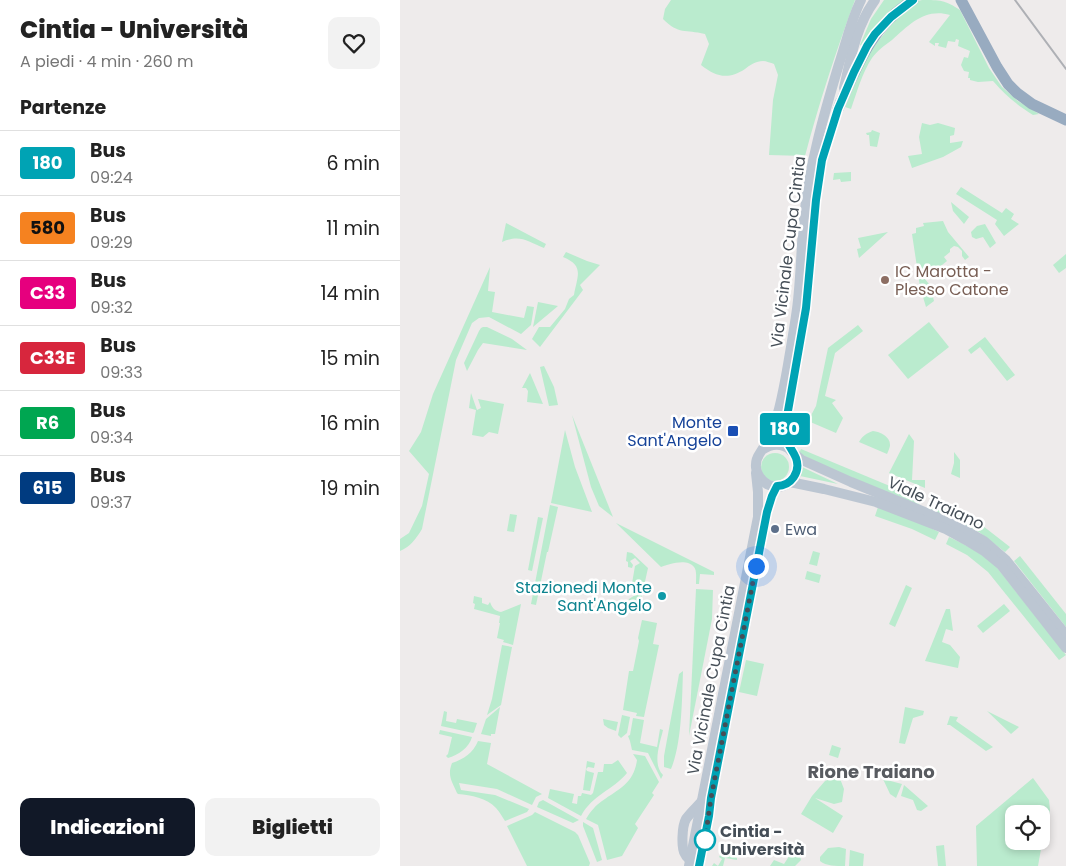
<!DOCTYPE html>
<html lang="it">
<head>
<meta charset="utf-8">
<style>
  body { margin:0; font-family:Poppins,sans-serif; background:#f2f2f2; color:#222; height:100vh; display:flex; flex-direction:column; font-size:19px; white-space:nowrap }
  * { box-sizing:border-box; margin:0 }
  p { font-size:16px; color:#767676 }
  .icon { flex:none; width:28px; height:28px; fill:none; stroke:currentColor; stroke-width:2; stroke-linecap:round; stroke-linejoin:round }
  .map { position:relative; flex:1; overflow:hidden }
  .panel { display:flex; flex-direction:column; background:#fff; width:400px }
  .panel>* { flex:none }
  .badge { padding:0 10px; border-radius:4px; font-size:18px; line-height:32px }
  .controls { position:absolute; left:605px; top:805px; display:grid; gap:10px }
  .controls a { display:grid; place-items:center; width:45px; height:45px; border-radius:10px; background:#fff; box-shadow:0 2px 8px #0003; font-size:25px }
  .you { position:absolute; width:25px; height:25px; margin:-12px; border:4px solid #fff; border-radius:50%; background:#1a73e8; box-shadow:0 0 0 8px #1a73e833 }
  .map>.badge { position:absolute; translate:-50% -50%; box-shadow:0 0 0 2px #fff }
  h2 { padding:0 20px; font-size:19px; line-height:45px }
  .round { display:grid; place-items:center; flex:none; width:52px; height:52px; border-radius:10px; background:#f2f2f2 }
  .head { display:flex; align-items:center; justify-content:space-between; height:85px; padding:0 20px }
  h1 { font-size:24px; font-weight:800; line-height:38px }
  .primary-button { display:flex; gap:10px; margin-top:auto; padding:10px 20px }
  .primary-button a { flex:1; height:58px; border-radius:10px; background:#111827; color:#fff; font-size:20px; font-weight:800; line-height:58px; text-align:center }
  .primary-button a+a { background:#f2f2f2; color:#222 }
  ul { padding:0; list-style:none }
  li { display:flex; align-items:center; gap:15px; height:65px; padding:0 20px; border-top:1px solid #e0e0e0 }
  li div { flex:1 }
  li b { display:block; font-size:19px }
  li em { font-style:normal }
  li .badge { min-width:55px; font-weight:700; text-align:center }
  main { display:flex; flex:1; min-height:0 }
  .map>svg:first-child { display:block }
  .green { fill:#baebce; fill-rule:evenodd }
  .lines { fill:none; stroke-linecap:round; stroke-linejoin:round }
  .secondary { stroke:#bcc6d2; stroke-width:10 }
  .trunk { stroke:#98abc0; stroke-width:11 }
  .rail { stroke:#aeb0b5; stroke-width:2 }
  .line-casing { stroke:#fff; stroke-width:11 }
  .line { stroke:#00a3b4; stroke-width:8 }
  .walk { stroke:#454e57; stroke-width:5; stroke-dasharray:0 9 }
  .education-dot { fill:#8d6e63; stroke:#fff; stroke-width:2 }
  .transit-dot { fill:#1a4fb4; stroke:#fff; stroke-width:2 }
  .service-dot { fill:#5c6f8a; stroke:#fff; stroke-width:2 }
  .culture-dot { fill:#0f9aa8; stroke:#fff; stroke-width:2 }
  .stop-dot { fill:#fff; stroke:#00a3b4; stroke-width:2.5 }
  .labels { text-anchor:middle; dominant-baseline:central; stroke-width:5; stroke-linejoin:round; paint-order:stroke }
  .street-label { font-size:16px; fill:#454e57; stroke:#fff }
  .education-label { font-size:16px; fill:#785e54; stroke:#fff; text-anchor:start }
  .transit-label { font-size:16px; fill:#164399; stroke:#fff; text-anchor:end }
  .service-label { font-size:16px; fill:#4e5e75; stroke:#fff; text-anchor:start }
  .culture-label { font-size:16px; fill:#0d838f; stroke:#fff; text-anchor:end }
  .stop-label { font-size:16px; font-weight:bold; fill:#454e57; stroke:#fff; text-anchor:start }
  .neighbourhood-label { font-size:18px; font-weight:bold; fill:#585b60; stroke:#fff }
</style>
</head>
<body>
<main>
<section class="panel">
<div class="head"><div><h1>Cintia - Università</h1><p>A piedi · 4 min · 260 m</p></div><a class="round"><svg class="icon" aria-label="heart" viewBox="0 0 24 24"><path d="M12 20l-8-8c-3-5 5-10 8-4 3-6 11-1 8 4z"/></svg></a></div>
<h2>Partenze</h2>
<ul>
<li><span class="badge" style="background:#00a3b4;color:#fff">180</span><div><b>Bus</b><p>09:24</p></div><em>6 min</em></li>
<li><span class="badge" style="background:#f58220;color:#111">580</span><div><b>Bus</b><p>09:29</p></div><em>11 min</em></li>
<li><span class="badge" style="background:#e6007e;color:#fff">C33</span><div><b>Bus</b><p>09:32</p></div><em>14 min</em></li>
<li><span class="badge" style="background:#d7263d;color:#fff">C33E</span><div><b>Bus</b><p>09:33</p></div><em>15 min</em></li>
<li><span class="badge" style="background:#00a651;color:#fff">R6</span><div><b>Bus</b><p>09:34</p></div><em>16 min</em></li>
<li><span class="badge" style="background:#003b80;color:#fff">615</span><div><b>Bus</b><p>09:37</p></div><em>19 min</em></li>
</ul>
<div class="primary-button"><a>Indicazioni</a><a>Biglietti</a></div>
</section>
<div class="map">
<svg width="666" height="866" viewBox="0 0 666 866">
  <rect width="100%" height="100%" fill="#eeebeb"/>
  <g class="green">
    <path d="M271,0H455C436,51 419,103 405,156L369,155L373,100L378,75L374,64C371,63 366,61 363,61C356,61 350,65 345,69C328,80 316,77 301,65L309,44L305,34C285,29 279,35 263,19L265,9Z"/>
    <path d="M484,0H505L462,46L460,45L471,19Z"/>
    <path d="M522,0C540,0 545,0 560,10L589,68L602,87L618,101L639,114L633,115C616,104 606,96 593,81L578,82L570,80V78H568L569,72L564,71L561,65L564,57L568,58L570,51L558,46L559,40L556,39L555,42L548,41L546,48L538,46L539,43H535V46L529,42L550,15C525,8 510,24 492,40C485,45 477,51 472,58C462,73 457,92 451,109L445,107L468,54L499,15L518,1Z"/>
    <path d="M522,123L530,125L538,123L555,128L554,135L550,136V143L563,141L561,147L543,157L512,168L508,156L522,154L519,137Z"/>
    <path d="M472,130L480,133L477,147L470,146L469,135H467L466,133L471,132Z"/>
    <path d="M451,172V181L441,182L440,179L433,180L434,173Z"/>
    <path d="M561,187L602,213L606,208L614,214L611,219L619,224L604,236L595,224L597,220L556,194Z"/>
    <path d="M551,202L569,217L564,224L553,211Z"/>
    <path d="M543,221L548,232L569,257L565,260L562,256V251L558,247L554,246L550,249V252L544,257L547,261L527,277L523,271L520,273L529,284L526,287L525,291L528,296L533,297L534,301L526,307L520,287L512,234L516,233V228L524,226L523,223Z"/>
    <path d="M106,223L146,244L144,248C127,241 120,234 102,242Z"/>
    <path d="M585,224L596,243L590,248L583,237L576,239L572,237L571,232L577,226Z"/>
    <path d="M488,232L459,258L457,249L461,248L458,238Z"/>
    <path d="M166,252L187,261L200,265L180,285L183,290L140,347L132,339L139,327H150L165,309L169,299L174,295C177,276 185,266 163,257Z"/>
    <path d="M666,254V268L659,273L653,265Z"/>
    <path d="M90,267L88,291L95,292L92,312L124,318L127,306L134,307L131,325L121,334L89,317L79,318L72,323L56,360L22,529C16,539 10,547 0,551V539L9,533L22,506L29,474L9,451L21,432L33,394Z"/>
    <path d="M138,302L158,306L133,327Z"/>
    <path d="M529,322L549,347L508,379L488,355Z"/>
    <path d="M458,325L463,331L435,353L425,396L436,400L432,403L443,418L436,433L408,421L416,406L428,348Z"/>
    <path d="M83,327H87L112,339L127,350L83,343L78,350L67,371L64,363L79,331L81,328Z"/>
    <path d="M585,337L615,375L607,381L580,347L571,354L568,350Z"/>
    <path d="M144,366L154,387L158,405L149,406L140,367Z"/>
    <path d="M130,373L143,404L127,402L128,391L126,388H122Z"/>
    <path d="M71,393L77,410L81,408L78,399L104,404L98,434L89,432L83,437L72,435L76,410L69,408Z"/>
    <path d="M172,415L213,517L199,506L191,487Z"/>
    <path d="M165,430L175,467L192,512L151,503Z"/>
    <path d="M473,431C480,432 490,436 490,445C490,447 488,452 487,454L459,442C462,436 467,433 473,431Z"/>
    <path d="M509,434L514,441L512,480H525V488L489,473Z"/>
    <path d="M401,449L521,499L519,505L426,467L399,453Z"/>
    <path d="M554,452L560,460V478L551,474L554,463Z"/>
    <circle cx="375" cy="467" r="14"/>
    <path d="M402,467L438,484L400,476Z"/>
    <path d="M529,503L555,513L583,526L610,547L605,552L579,532L552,519L527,509Z"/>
    <path d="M150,505L158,507L148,552H147L136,605L131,604Z"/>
    <path d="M478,507L516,521L539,532L535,540L512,529L475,516Z"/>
    <path d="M110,514L117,515L114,532L107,531Z"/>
    <path d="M138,517L143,518L132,571L128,570Z"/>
    <path d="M216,523L314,572V575L300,574L299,584H296C296,579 297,570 294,567C287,558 269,564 261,567Z"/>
    <path d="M549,537C566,545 581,553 595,565L666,655L659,660L588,572L567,555L546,544Z"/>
    <path d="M413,551L420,553L417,566L409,564Z"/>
    <path d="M227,552L232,553L248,568L244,586L230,595L235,566L240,563L235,558L230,561L233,565L232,568L228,567V562L226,561Z"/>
    <path d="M620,556L666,614V627L614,561Z"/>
    <path d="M407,571L421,575L419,583L405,579Z"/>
    <path d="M506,585L512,588L495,627L489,624Z"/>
    <path d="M296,589L313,590L312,619L289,736Z"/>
    <path d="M243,590L241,601L227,610L229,599Z"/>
    <path d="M74,596L82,598V603L88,605L90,602C92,608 95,611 101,612L121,604L113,645L103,642L104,640L97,638L100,623H99L100,616L74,609L75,604L73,603Z"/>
    <path d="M604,604L610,611L583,633L577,626Z"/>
    <path d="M546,609H550L553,631L546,629L542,642L550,645L560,657L558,668L525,661Z"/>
    <path d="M242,620L257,623L253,644L259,645L244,717L236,716L237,713L223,710L229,671H233L239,641L238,638Z"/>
    <path d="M102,645L112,647L101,705L87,715L92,699Z"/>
    <path d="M346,660L364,664L357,696L339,692Z"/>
    <path d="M283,671C282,699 282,743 271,769L264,767V756L278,680L279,674Z"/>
    <path d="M100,707L95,734H91V736L81,734L86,719Z"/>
    <path d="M505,707L524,711L523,715L513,718L505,744L499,743Z"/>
    <path d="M44,711L47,712L46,721L56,723L57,719L77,723L74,732L73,733L41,726Z"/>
    <path d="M587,711L619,727L611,734Z"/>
    <path d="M222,715L230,717L227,733L221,738L218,735Z"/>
    <path d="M550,716L558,717L556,721L593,747L586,751L550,725H547Z"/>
    <path d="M233,718L244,720L240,743L257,747L260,729L263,730C260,743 252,764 263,775L261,779L248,753L232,750L230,741L228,736L230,735Z"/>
    <path d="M203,719L218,722L216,731L208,728L204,725Z"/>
    <path d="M40,730L72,737C69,748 58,755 48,758L46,756L48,754L52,737L39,734Z"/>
    <path d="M78,741L91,743L87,764L142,794L136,797L132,805L97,789L59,783L61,790L95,795L129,809L127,812L105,821C102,817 100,812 96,808C87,798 71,795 58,794L57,793C52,781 47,776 52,763C64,759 73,753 78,741Z"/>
    <path d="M432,745L441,748L438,758L429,755Z"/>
    <path d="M233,754L245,756L259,782L252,793L254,795L235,824L238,828L222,856L207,860L198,825L186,819C190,812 196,805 202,801C219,789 234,783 237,760Z"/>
    <path d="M218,760L227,773C212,791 193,794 181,816L148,798L150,789L174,794L172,803L177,804L178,796H181L182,793L191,795L193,793L198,772H203L204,764H212Z"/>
    <path d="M187,761L195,763L194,768L188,767L186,769L187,771L194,773L190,791L183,790Z"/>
    <path d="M439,776L444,789L442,802L434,804L415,798L443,816L433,833L401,814L412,796L425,781Z"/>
    <path d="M633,778L649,800L650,810L643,838L638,866H577L576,826ZM614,814H641V841H614Z"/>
    <path d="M483,779L502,784L496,798L490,794Z"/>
    <path d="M504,785L528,806L521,811L517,810L513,800L501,796Z"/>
    <path d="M143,800L179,820L173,823L137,807L139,802Z"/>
    <path d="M135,812L175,832L178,835L190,863L189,866H127L107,826L132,815Z"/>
    <path d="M183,822L193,828L202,860L197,862L183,826Z"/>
    <path d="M397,844L401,860L395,866H370L374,860L384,864Z"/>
    <path d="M544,845L546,866H538L536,846Z"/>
    <path d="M439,847L446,849L445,866C436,866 426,866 420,861V857L428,848Z"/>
    <path d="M323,850L337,858V860L325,858L323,866H312L314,863L318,866L322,859L319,857Z"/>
    <path d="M450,850L464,854L463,866H449Z"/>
  </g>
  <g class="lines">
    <g class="secondary">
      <path d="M444,88C451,57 456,26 475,0"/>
      <path d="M440,102L422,160L417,187L406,308L385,428L384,435L386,441L391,451L402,460L451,482L549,522L570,533L584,541L606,560L666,635"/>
      <path d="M362,450C388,432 410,466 390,482C371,497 346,473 360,453C376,430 381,403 386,376C390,353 394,331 397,309C401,279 401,248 404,218C409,166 424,114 439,64C446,43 451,20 461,0"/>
      <path d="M390,482L424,489L476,502L546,529L566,540L584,551L601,565L666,648"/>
      <path d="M290,860C288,858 286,857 285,854C281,848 282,826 286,819C291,812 297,807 302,801"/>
      <path d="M289,866L358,517V492L356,473"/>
      <path d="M299,866L309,816L311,798L367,511L372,496L377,486"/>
    </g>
    <g class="trunk">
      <path d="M561,0L597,67L608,84L617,93L632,104L666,120"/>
      <path d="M438,109C458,64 470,28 513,0"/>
    </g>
    <path class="rail" d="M615,0L666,69"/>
  </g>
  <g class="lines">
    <defs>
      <path id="line" d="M299,866L309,816L311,798L367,512L372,496L377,486C391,486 401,472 396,458C391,446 384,443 385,428L406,308L416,200L422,160L438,109L454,72L467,46L475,34L491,17L513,0"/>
    </defs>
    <use href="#line" class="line-casing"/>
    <use href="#line" class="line"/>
    <path class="walk" d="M305,840L311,798L356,566"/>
  </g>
  <circle class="education-dot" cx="485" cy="280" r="5"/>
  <rect class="transit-dot" x="327" y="425" width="12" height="12" rx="2.5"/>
  <circle class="service-dot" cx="375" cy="529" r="5"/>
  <circle class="culture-dot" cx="262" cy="596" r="5"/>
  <circle class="stop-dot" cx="305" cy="840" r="10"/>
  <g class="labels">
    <g class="street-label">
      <text transform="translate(388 252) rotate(-83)">Via Vicinale Cupa Cintia</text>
      <text transform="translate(536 503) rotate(25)">Viale Traiano</text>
      <text transform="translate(311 680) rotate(-79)">Via Vicinale Cupa Cintia</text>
    </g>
    <g class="education-label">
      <text x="495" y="271">IC Marotta -<tspan x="495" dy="18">Plesso Catone</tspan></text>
    </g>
    <g class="transit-label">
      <text x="322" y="422">Monte<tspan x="322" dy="18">Sant'Angelo</tspan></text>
    </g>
    <g class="service-label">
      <text x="385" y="529">Ewa</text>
    </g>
    <g class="culture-label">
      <text x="252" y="587">Stazionedi Monte<tspan x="252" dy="18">Sant'Angelo</tspan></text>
    </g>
    <g class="stop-label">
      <text x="320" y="831">Cintia -<tspan x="320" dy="18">Università</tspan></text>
    </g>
    <g class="neighbourhood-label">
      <text x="471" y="771">Rione Traiano</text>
    </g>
  </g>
</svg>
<div class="controls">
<a><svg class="icon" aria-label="locate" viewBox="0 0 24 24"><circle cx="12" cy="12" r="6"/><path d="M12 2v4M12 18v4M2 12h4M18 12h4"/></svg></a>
</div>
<div class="you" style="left:356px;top:566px"></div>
<b class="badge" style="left:385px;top:429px;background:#00a3b4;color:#fff">180</b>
</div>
</main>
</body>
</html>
